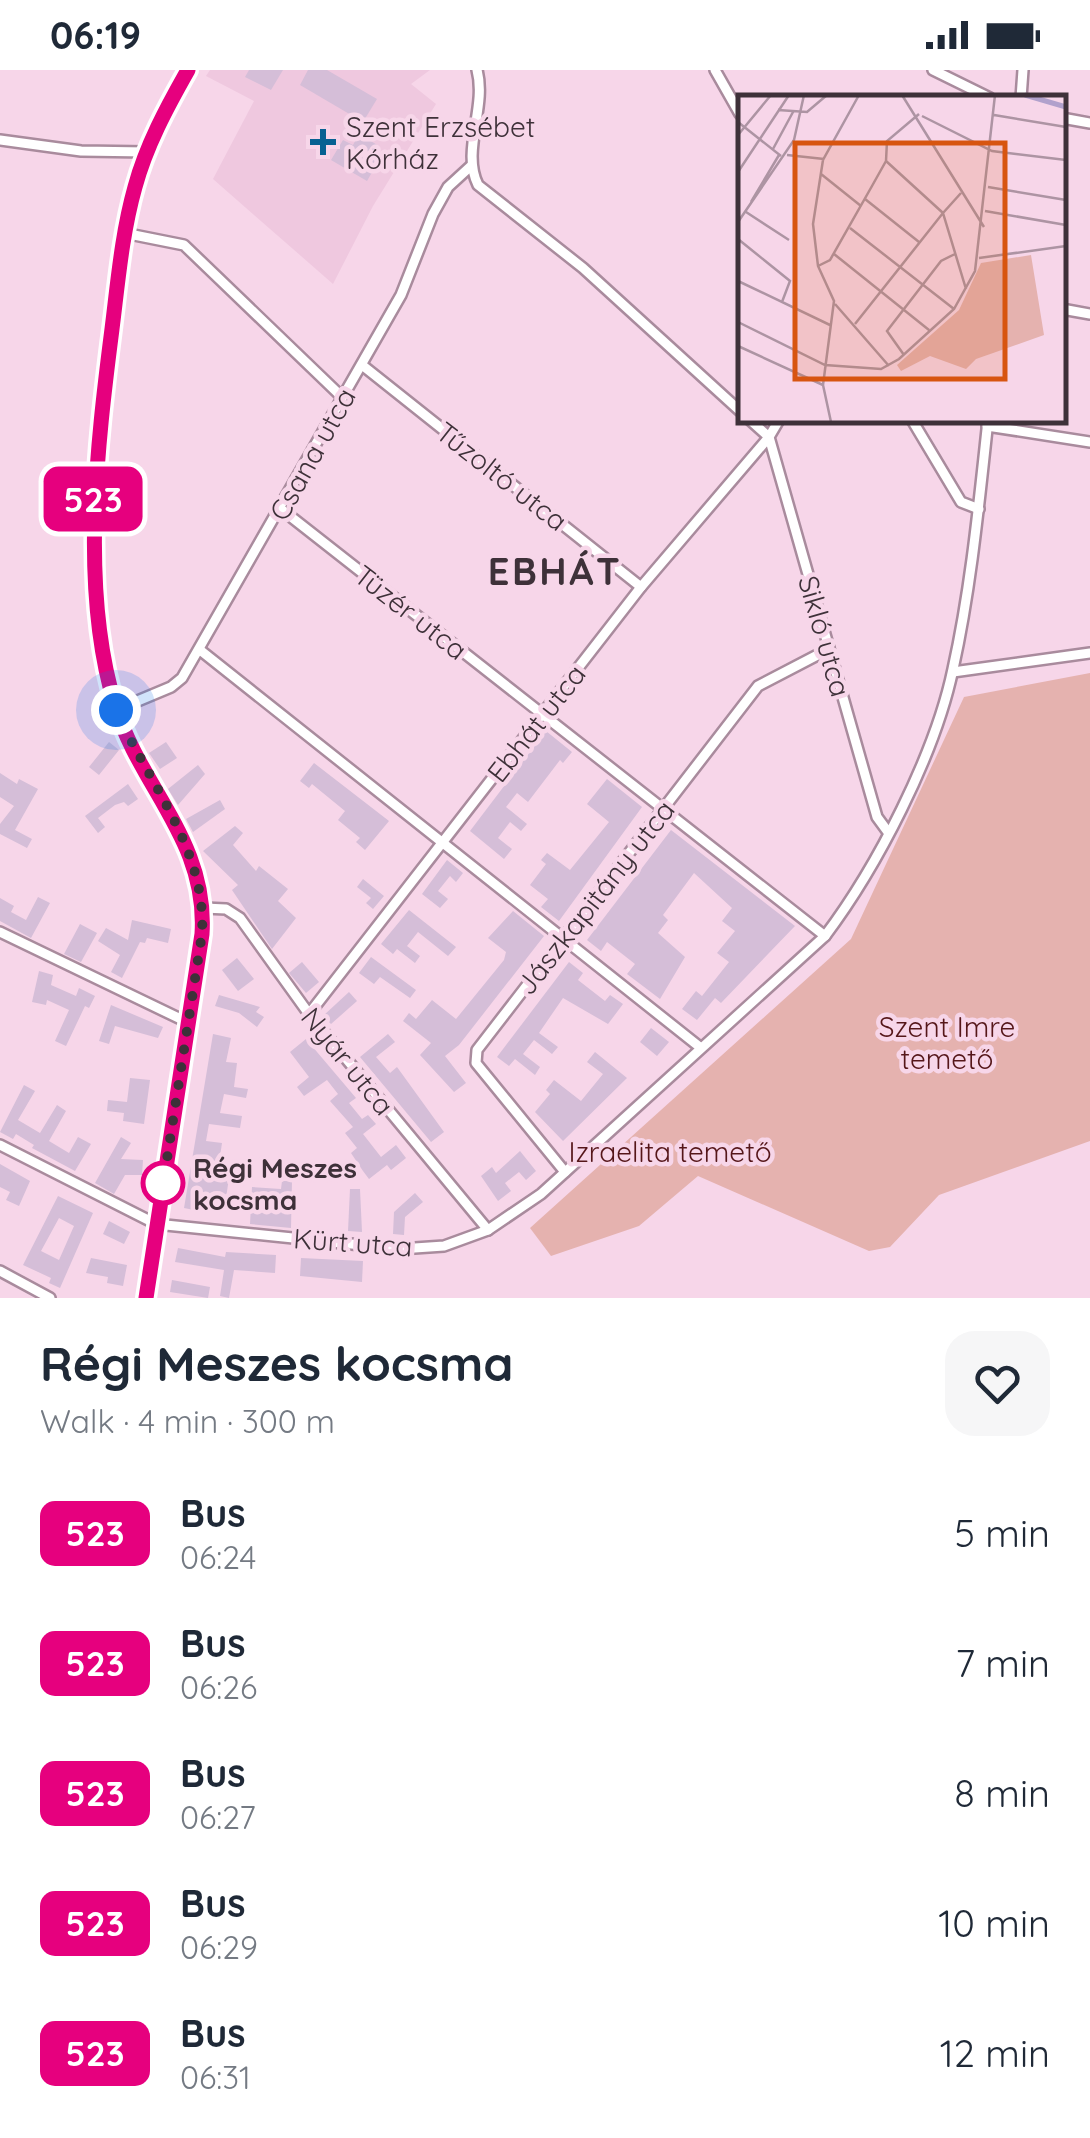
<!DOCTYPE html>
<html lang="en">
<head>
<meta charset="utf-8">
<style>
  body { margin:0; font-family:Quicksand,sans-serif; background:#f6f6f7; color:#1f2937; height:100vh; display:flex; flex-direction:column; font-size:38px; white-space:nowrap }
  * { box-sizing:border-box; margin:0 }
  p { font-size:32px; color:#747a83 }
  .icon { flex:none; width:55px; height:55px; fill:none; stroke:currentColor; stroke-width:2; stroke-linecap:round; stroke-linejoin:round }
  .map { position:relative; height:1228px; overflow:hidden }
  .drawer { display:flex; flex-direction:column; background:#fff; flex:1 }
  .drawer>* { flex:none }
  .badge { padding:0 20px; border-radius:15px; font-size:35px; line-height:65px }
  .you { position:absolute; width:50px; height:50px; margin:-25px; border:8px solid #fff; border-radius:50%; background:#1a73e8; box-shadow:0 0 0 15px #1a73e833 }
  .map>.badge { position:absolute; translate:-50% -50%; box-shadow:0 0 0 5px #fff }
  .round { display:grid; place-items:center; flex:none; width:105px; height:105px; border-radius:30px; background:#f6f6f7 }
  .overview { display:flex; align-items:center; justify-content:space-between; height:170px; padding:0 40px }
  h1 { font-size:48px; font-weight:700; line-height:75px }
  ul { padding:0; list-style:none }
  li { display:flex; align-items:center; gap:30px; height:130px; padding:0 40px }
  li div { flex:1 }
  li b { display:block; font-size:38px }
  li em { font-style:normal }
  li .badge { min-width:110px; font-weight:700; text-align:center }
  .status { display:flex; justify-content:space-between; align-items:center; height:70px; padding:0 50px; background:#fff; direction:ltr }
  .status svg { height:28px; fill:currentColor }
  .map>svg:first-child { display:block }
  .built { fill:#efc8df }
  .green { fill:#e5b2af }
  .building { fill:#d5bed8; fill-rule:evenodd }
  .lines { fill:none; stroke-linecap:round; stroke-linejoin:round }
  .street-casing { stroke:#a98b9d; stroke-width:14 }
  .secondary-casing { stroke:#a98b9d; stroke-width:18 }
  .street { stroke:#fff; stroke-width:9 }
  .secondary { stroke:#f6dbe3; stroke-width:12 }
  .line-casing { stroke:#fff; stroke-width:22 }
  .line { stroke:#e6007e; stroke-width:15 }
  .walk { stroke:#3e3139; stroke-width:10; stroke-dasharray:0 18 }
  .poi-dot { fill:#076192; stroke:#f7d6e9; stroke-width:4 }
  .stop-dot { fill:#fff; stroke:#e6007e; stroke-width:5 }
  .labels { text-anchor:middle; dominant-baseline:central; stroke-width:9; stroke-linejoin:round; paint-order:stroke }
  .poi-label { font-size:28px; fill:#3e3139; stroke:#f7d6e9; text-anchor:start }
  .street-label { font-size:28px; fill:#3e3139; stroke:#f7d6e9 }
  .park-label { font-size:28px; fill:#551619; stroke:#f7d6e9 }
  .stop-label { font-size:28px; font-weight:bold; fill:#3e3139; stroke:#f7d6e9; text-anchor:start }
  .district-label { font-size:38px; font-weight:bold; letter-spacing:2.5px; fill:#3e3139; stroke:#f7d6e9 }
  .inset-river { fill:none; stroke:#b1a1cc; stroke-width:5 }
  .inset-road { fill:none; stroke:#ad94a3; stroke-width:2.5 }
  .view { fill:#d75510; fill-opacity:0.15; stroke:#d75510; stroke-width:5 }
  .inset-edge { fill:none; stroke:#3e3139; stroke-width:5 }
</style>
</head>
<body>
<div class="status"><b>06:19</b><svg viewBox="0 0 49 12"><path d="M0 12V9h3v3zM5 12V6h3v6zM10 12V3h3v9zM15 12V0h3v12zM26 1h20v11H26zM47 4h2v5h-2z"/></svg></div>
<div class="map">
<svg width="1090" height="1228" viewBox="0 0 1090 1228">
  <rect width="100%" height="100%" fill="#f7d6e9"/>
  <path class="built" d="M210,0H430L411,14L436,34L373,136L333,214L213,109L254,31L206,6Z"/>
  <path class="green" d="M1090,603V1071L939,1125L890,1177L869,1181L698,1106L639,1156L551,1186L530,1158L851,869L964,627Z"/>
  <g class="building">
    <path d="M249,0H283L271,20L245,7Z"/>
    <path d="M308,0H327L377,29L363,52L300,15Z"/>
    <path d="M359,64L379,76L372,87L379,90L367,111L331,90L343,70L353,75Z"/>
    <path d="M546,661L572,682L563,693L560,690L528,732L517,723L506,737L527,754L521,761L510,752L498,768L512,779L504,789L470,761Z"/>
    <path d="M109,672L119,680L99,705L89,697Z"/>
    <path d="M166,672L177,688L160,699L149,683Z"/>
    <path d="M314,693L389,751L365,780L356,772L360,768L338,750L345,741L312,714L309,718L300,711Z"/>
    <path d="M198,695L205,704L178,735L168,719Z"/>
    <path d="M0,703L17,714L19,709L38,719L15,760L32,769L27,778L0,764V754L14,736L0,727Z"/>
    <path d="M607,709L642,737L559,851L541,837L548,829L530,815L546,794L541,790L547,783L570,800L609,752L587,734Z"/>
    <path d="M128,714L138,729L128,736L124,732L115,735L98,748L105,757L98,763L85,746Z"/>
    <path d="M220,730L225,739L193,762L186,749Z"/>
    <path d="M235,756L243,763L233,775L256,801L259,796L288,819L278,831L296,848L272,879L232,820L238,815L203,781Z"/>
    <path d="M671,760L795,856L721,933L715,928L697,950L682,939L696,921L702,926L729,892L717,883L735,861L722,851L732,838L694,803L663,845L668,850L658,863L685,887L660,929L627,904L635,894L607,872L601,881L587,870Z"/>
    <path d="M447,790L463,803L456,812L450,806L438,821L448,829L440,838L422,824Z"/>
    <path d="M363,809L384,826L373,839L366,833L371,828L357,817Z"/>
    <path d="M38,827L50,833L31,868L0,851V828L14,836L11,842L26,850Z"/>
    <path d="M409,840L456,877L448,886L418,862L407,876L420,886L415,893L397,879L393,884L381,874Z"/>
    <path d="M513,841L544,866L459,975L445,986L466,1013L454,1022L420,985L431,973L403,951L409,943L416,949L432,930L456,949L504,890L506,882L488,868Z"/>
    <path d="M132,850L171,859L168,873L147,868L145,873L140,872L122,908L111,902L120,885L98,871L106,858L128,870Z"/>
    <path d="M80,854L97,863L81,892L64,884Z"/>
    <path d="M371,887L416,920L410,928L380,907L374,914L359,903Z"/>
    <path d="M237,888L254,909L238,921L222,900Z"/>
    <path d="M302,892L319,912L306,923L289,903Z"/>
    <path d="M569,892L583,903L578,910L605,931L610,925L623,934L608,954L563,928L539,963L558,977L552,984L534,970L523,984L540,997L535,1005L515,989L509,996L497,987Z"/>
    <path d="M39,901L53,905L51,915L76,926L79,918L95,926L89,938L85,936L66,976L55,971L69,940L47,930L46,935L32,932Z"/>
    <path d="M349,922L357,931L331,954L323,946Z"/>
    <path d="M219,925L260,937L256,942L264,947L257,957L239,943L215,936Z"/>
    <path d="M111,935L163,957L158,968L115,956L109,974L99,971Z"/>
    <path d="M651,958L669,972L657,986L640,972Z"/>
    <path d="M213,964L231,968L226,992L237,993L234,1017L248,1019L246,1028L224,1024L220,1043L242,1046L240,1058L209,1054L206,1071L222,1073L218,1100L230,1101L225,1135L205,1133L204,1142L184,1138Z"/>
    <path d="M388,964L395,972L376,987L390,1003L397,997L444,1062L431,1072L360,987Z"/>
    <path d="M306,969L356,1028L349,1033L362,1049L368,1045L376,1054L363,1064L381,1087L396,1075L406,1088L391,1100L387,1095L369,1109L363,1101L351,1083L357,1078L345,1063L353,1057L330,1031L338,1024L327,1010L304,1026L297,1017L309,1007L290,982Z"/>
    <path d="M595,982L627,1008L563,1071L535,1042L550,1024L546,1020L554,1010L581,1031L603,1004L587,992Z"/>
    <path d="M130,1008L150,1010L144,1054L123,1051L124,1043L107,1041L108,1030L127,1032Z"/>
    <path d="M24,1015L35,1021L18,1050L40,1063L57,1035L66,1041L49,1071L69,1083L78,1067L91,1074L75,1101L32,1078L34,1075L16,1064L13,1069L0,1062Z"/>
    <path d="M121,1067L131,1073L121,1089L143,1090L142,1105H125L114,1124L95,1113Z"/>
    <path d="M520,1081L536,1101L526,1110L519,1102L505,1113L511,1121L498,1131L481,1106L492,1097L496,1103Z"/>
    <path d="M0,1094L30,1111L19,1136L6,1130L10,1122L0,1117Z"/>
    <path d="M282,1111H292L291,1158L250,1154L252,1117L281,1119Z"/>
    <path d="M350,1119H360L362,1162L348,1161Z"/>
    <path d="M415,1123L423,1132L405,1147L404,1165L393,1164L394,1142Z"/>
    <path d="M58,1126L93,1143L60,1218L49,1213L51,1208L23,1195ZM59,1148L74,1156L59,1190L41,1181Z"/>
    <path d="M109,1151L130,1162L124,1174L103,1164Z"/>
    <path d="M178,1178L225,1187L226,1182L276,1185L275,1203L234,1200L229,1228L220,1226L224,1200L175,1192Z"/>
    <path d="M91,1188L127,1195L123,1216L107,1213L108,1207L86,1203Z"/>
    <path d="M301,1188L363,1191L362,1212L300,1206Z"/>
    <path d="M172,1210L210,1217L208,1228L170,1222Z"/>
  </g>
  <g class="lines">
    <defs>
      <g id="street">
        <path d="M477,0C487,37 461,81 478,115L583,198L740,341"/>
        <path d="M715,0L740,44"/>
        <path d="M933,0L990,28"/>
        <path d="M1021,28L1023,0"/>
        <path d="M1062,48L1090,53"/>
        <path d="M0,70L81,81L147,82"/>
        <path d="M124,163L184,175L342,327"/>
        <path d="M1062,239L1090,244"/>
        <path d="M362,295L641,517"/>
        <path d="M779,350L769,367L877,747L888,762"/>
        <path d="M912,350L961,432L979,439"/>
        <path d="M987,356L1090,372"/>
        <path d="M281,439L825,866"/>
        <path d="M200,580L701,978"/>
        <path d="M953,602L1090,583"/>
        <path d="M116,640L171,617L182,608L401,225L433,144L448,117L472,95"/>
        <path d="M204,838L226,839L240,848L309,944L488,1160"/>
        <path d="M0,862L189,953"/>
        <path d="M309,944L641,517L769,367L750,350"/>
        <path d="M0,1075L156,1154L400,1179L444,1176L488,1160L541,1124L825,866C877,797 935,685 953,599C971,518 979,433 988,350"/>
        <path d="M565,1102L476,993L477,980L758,616L829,579"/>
        <path d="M0,1201L50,1228"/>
      </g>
      <path id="secondary" d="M146,1228L202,864C208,771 140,718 115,635C81,522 97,381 111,266C117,216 121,165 135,117C146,76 167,37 188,0"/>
    </defs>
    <use href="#street" class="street-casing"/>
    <use href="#secondary" class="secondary-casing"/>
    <use href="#street" class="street"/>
    <use href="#secondary" class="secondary"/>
  </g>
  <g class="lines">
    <defs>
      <path id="line" d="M146,1228L202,864C208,770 140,718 115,635C80,520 97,376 112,259C118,211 122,163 135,117C146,76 167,37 188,0"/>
    </defs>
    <use href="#line" class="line-casing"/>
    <use href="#line" class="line"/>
    <path class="walk" d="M116,640C149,714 207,780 202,864L162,1121L163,1113"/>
  </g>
  <path class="poi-dot" d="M318 57h10v10h10v10h-10v10h-10v-10h-10v-10h10z"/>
  <circle class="stop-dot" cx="163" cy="1113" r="20"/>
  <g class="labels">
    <g class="poi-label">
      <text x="346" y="56">Szent Erzsébet<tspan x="346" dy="32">Kórház</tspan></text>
    </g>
    <g class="street-label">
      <text transform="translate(312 384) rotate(-61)">Csana utca</text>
      <text transform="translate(502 406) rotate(38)">Tűzoltó utca</text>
      <text transform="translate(411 542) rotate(38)">Tüzér utca</text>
      <text transform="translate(825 566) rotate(74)">Sikló utca</text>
      <text transform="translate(536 653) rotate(-52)">Ebhát utca</text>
      <text transform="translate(595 827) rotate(-52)">Jászkapitány utca</text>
      <text transform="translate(348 991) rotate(51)">Nyár utca</text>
      <text transform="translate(353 1172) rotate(4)">Kürt utca</text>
    </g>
    <g class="park-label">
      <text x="947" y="956">Szent Imre<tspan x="947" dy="32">temető</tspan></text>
      <text x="670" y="1081">Izraelita temető</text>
    </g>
    <g class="stop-label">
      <text x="193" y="1097">Régi Meszes<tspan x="193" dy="32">kocsma</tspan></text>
    </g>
    <g class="district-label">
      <text x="555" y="501">EBHÁT</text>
    </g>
  </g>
  <g transform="translate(738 25)">
    <rect width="328" height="328" fill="#f7d6e9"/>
    <path d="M293,160L306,240L238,264L228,274L192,261L163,276L159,270L221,215L243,168Z" fill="#e5b2af"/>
    <path class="inset-river" d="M287,0L328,12"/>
    <path class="inset-road" d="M164,0L246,132M40,15L69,17L89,0M256,20L328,32M184,21L254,56L328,65M0,27L43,61M0,40L33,0M35,54L55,17M49,60L86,64M0,77L51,0M83,79L123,111M250,92L328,105M223,98L205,118L228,194M127,104L181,147M13,107L41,60M247,116L328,130M8,117L51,145M0,127L56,45L66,0M112,133L216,214M0,144L52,186L44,207M96,159L191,235M241,163L328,151M80,171L92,165L134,91L148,66L149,46L181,19M0,186L92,230M97,209L151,271M0,227L87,270L143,274L161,264L216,214L237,176L257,0M117,229L205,118L148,66M0,251L85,290M166,260L149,236L203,166L217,159M93,327L85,290L96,206L80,171L75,129L85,65L121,0"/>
    <path class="view" d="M57,48H267V284H57Z"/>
    <rect width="328" height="328" class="inset-edge"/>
  </g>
</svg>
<div class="you" style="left:116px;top:640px"></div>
<b class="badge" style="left:93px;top:429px;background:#e6007e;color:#fff">523</b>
</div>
<section class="drawer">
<div class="overview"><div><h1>Régi Meszes kocsma</h1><p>Walk · 4 min · 300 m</p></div><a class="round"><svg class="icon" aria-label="heart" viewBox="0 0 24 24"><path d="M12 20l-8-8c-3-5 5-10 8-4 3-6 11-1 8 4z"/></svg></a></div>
<ul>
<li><span class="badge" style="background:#e6007e;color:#fff">523</span><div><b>Bus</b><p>06:24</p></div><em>5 min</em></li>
<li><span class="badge" style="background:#e6007e;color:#fff">523</span><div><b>Bus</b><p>06:26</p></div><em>7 min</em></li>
<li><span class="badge" style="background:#e6007e;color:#fff">523</span><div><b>Bus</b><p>06:27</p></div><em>8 min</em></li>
<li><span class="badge" style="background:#e6007e;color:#fff">523</span><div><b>Bus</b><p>06:29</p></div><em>10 min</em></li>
<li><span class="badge" style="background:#e6007e;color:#fff">523</span><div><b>Bus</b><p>06:31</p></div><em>12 min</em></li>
</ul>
</section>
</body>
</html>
